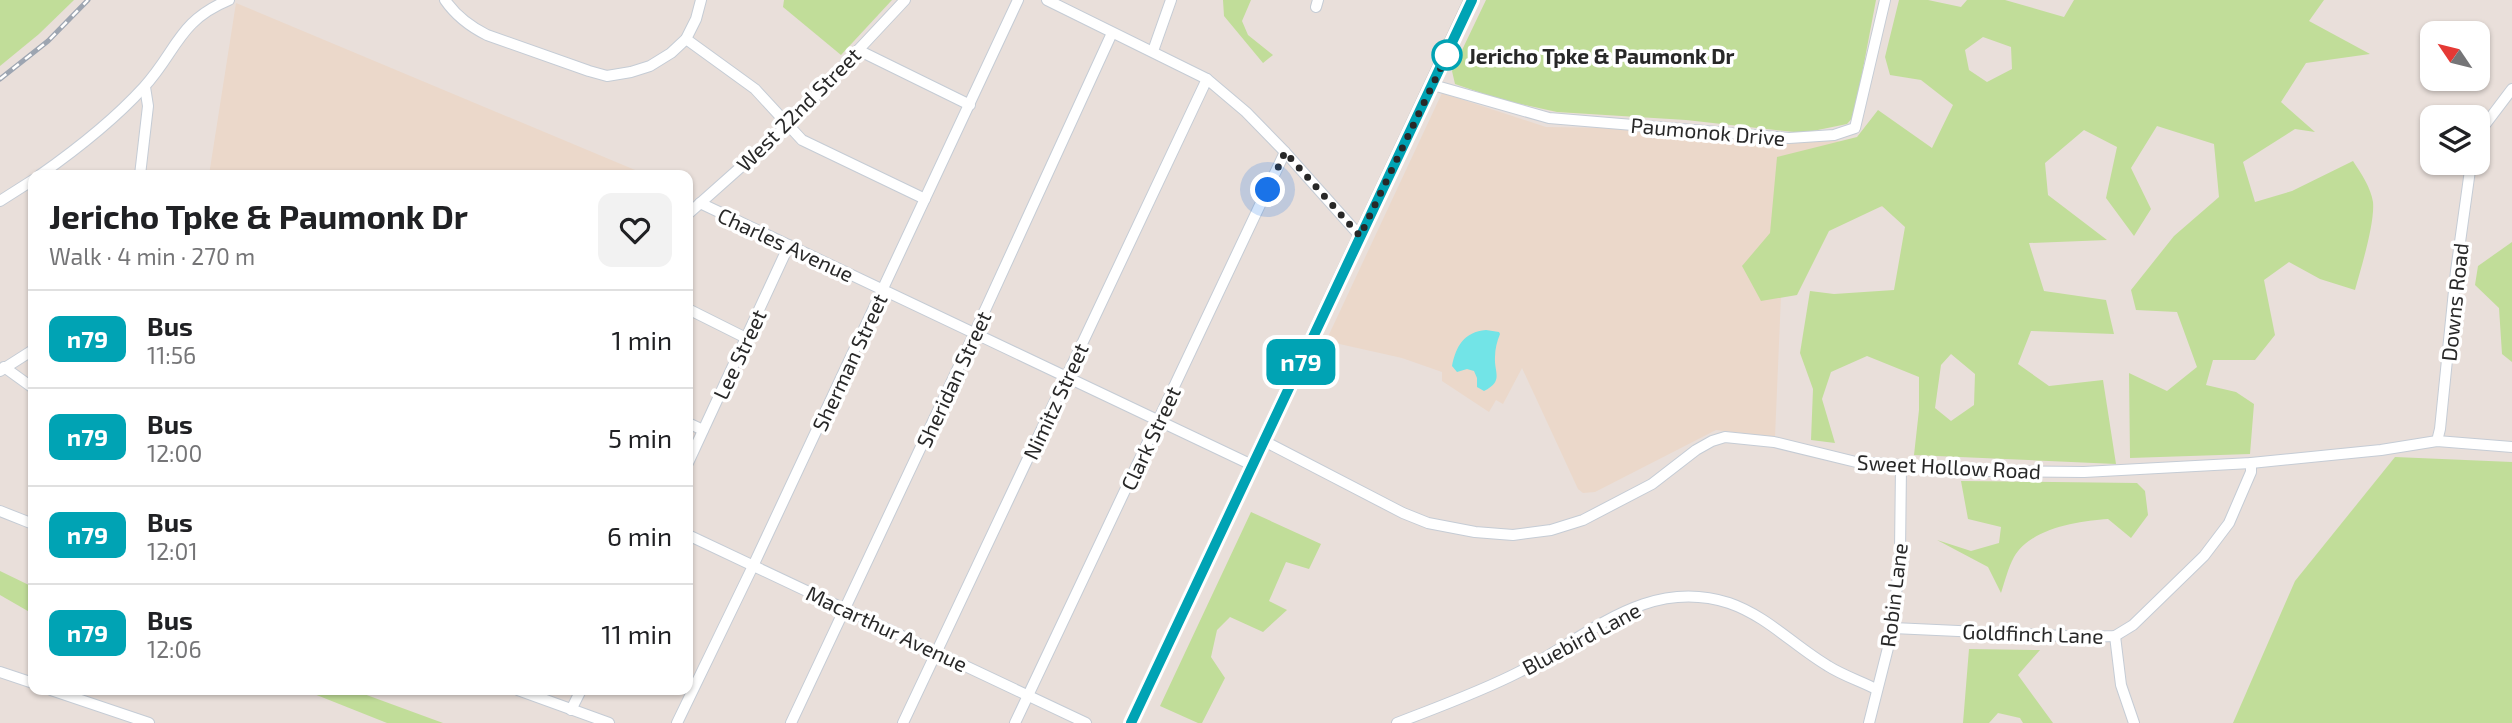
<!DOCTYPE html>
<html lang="en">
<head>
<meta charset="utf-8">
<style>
  body { margin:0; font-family:"Exo 2",sans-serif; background:#f2f2f2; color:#202124; height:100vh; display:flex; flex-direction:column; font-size:26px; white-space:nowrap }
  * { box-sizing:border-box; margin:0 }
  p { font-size:23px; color:#757577 }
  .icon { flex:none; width:38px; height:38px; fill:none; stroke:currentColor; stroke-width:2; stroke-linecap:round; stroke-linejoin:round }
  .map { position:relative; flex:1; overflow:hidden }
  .details { position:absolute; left:28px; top:170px; width:665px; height:525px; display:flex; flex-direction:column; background:#fff; border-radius:14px; box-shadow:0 2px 5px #0004 }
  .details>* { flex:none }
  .badge { padding:0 14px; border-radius:10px; font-size:24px; line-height:46px }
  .needle { width:46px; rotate:305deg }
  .tools { position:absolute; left:2420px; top:21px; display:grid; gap:14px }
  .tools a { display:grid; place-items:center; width:70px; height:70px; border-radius:14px; background:#fff; box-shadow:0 2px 5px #0004; font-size:35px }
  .you { position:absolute; width:35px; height:35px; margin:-18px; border:5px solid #fff; border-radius:50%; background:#1a73e8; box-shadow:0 0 0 10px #1a73e833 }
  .map>.badge { position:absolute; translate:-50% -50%; box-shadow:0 0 0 4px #fff }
  .round { display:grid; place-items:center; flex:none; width:74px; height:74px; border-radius:14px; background:#f2f2f2 }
  .summary { display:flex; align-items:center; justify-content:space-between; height:119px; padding:0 21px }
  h1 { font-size:33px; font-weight:700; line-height:52px }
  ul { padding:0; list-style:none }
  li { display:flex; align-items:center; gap:21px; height:98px; padding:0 21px; border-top:2px solid #e0e0e0 }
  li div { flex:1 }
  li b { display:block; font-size:26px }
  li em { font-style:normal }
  li .badge { min-width:77px; font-weight:700; text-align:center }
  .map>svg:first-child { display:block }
  .education { fill:#ebd8ca }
  .green { fill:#c1dd99; fill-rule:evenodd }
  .water { fill:#72e4e7 }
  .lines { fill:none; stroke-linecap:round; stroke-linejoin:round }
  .minor-casing { stroke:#c5ccd5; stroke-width:12 }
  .major-casing { stroke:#bebebe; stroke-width:15 }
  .minor { stroke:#fff; stroke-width:10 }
  .major { stroke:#e8a761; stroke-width:12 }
  .rail-casing { stroke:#9da5b1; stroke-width:5 }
  .rail { stroke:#fff; stroke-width:2.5; stroke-dasharray:8; stroke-linecap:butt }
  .line-casing { stroke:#fff; stroke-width:16 }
  .line { stroke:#00a3b4; stroke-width:10 }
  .walk { stroke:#282828; stroke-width:7; stroke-dasharray:0 12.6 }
  .stop-dot { fill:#fff; stroke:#00a3b4; stroke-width:3.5 }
  .labels { text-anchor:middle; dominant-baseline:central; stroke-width:7; stroke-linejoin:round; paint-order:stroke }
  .stop-label { font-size:21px; font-weight:bold; fill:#282828; stroke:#fff; text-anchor:start }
  .street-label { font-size:21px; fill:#282828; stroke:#fff }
</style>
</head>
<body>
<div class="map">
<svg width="2512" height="723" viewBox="0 0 2512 723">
  <rect width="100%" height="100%" fill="#e9dfda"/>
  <g class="education">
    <path d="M236,3L647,175H209Z"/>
    <path d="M1442,93L1546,127L1688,129L1834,139L1914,176L1909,208L1806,205L1784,225L1775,437L1716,430L1595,492L1583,493L1578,489L1522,368L1503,404L1496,400L1489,412L1442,381V372L1402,358L1326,341Z"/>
  </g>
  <g class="green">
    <path d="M0,0H74L39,34L0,66Z"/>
    <path d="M784,0H892L841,55L783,7Z"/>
    <path d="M1223,0H1251L1242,21L1248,35L1273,55L1263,63L1224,16Z"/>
    <path d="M1486,0H1876L1854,116L1847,124L1803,133L1686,120L1557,112L1502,100L1455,84L1452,71Z"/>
    <path d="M1899,0H1928L1961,7L1967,0H2005L2064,17L2074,0H2324L2309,21L2370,54L2306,63L2281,102L2315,132L2295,129L2243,162L2255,202L2292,191L2353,161C2361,173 2371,188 2373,202C2375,223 2361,268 2355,290L2320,279L2289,262L2264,280L2275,335L2255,360H2213L2206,385L2236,392L2254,404L2250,454L2130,458L2129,373L2167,391L2197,367L2177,312L2136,310L2131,290L2174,236L2219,197L2214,144L2157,126L2131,168L2151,209L2134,236L2106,198L2117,147L2084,130L2045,163L2048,195L2107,240L2029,243L2044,291L2106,300L2114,334L2031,331L2018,364L2049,386L2103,380L2116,464L1914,455L1919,410V377L1867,356L1831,372L1822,399L1835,443L1811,440L1813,389L1800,353L1810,291L1834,294L1894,290L1905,227L1882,206L1829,231L1797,295L1761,301L1742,266L1770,233L1777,157L1857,137L1878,110L1932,148L1953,105L1921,80L1890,75L1885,57ZM1983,37L2011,47L2012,69L1987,82L1969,70L1965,50ZM1951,354L1975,374L1974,405L1951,421L1935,408L1941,365Z"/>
    <path d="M2512,242V362L2502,354L2499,308L2475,285L2478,266Z"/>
    <path d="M2395,457L2512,462V723H2233L2295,581Z"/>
    <path d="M1961,481L2137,483L2145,491L2148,515L2131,538L2108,519C2078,521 2031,528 2014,557C2008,568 2005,581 2001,593L1988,567L1937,540L1971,551L1999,543L2001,527L1968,519Z"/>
    <path d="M1251,512L1321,544L1309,569L1286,562L1269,601L1287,610L1263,632L1230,617L1217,630L1211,657L1225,678L1202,723H1198L1160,706Z"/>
    <path d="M0,571L33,587V614L0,595Z"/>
    <path d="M1969,649L2040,650L2018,675L2053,723H2023L2020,718L1998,713L1989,723H1963Z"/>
    <path d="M304,690H353L443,723H387Z"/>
  </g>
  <path class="water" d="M1486,330L1499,332L1500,334C1497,341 1495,349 1495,357C1494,373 1504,381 1484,391L1477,387V378L1474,371L1467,369L1457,372L1452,366C1456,346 1464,332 1486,330Z"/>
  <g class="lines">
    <defs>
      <g id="minor">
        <path d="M445,0C456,16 469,26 487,35L589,71L607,76L631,72L650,66L671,53L686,39L696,19L701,0"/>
        <path d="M1047,0L1207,79L1246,112L1285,152L1360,236"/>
        <path d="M1316,7L1318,0"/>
        <path d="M686,39L755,89L802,140L925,199"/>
        <path d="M858,50L970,105"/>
        <path d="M1153,51L1171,0"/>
        <path d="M1433,85L1549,118L1789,138L1834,135L1855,128L1885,0"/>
        <path d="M2478,134L2512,89"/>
        <path d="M40,175C77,149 113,121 144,87C177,51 178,21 229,0"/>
        <path d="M140,175L148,106L145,87"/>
        <path d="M0,201L33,180"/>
        <path d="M700,203L1252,465"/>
        <path d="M688,214L788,125L905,0"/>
        <path d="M688,309L746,338"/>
        <path d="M4,367L33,388"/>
        <path d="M0,371L33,350"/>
        <path d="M688,423L703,430"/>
        <path d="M1264,441L1403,513L1428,523L1475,532L1513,535L1551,530L1583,520L1652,484L1696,450L1712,441L1725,437L1774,442L1856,462L1989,471L2084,472L2251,463L2381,450L2437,441L2512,447"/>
        <path d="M2437,441L2440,429L2456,271L2471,163"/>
        <path d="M688,463L789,245"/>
        <path d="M0,511L33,524"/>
        <path d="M688,535L1086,723"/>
        <path d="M1893,628L2086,637L2115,636L2133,625L2204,556L2229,523L2251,472V463"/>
        <path d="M2115,636L2121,685L2134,723"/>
        <path d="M0,672L33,683"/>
        <path d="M51,690L149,723"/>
        <path d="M518,690L609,723"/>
        <path d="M571,710L581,690"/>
        <path d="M677,723L753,566L1018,0"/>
        <path d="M791,723L975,332L1112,33"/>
        <path d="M903,723L1207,79"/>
        <path d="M1015,723L1285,152"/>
        <path d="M1397,723C1438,707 1480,692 1519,672C1587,638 1646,576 1729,603C1767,616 1794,646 1828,666C1842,675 1860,681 1876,689"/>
        <path d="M1869,723L1893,628L1900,552L1901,466"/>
      </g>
      <path id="major" d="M1131,723L1471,0"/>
    </defs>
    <use href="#minor" class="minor-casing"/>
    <use href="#major" class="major-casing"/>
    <use href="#minor" class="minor"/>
    <use href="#major" class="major"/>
    <defs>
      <path id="rail" d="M0,79L48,41L88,0"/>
    </defs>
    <use href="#rail" class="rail-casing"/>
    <use href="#rail" class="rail"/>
  </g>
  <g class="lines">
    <defs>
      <path id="line" d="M1131,723L1472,0"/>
    </defs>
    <use href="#line" class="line-casing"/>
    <use href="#line" class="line"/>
    <path class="walk" d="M1268,190L1285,152L1360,236L1447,55"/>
  </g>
  <circle class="stop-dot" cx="1447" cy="55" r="14"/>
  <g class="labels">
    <g class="stop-label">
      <text x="1468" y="55">Jericho Tpke &amp; Paumonk Dr</text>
    </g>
    <g class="street-label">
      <text transform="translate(798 109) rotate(-45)">West 22nd Street</text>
      <text transform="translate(1708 131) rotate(5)">Paumonok Drive</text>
      <text transform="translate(786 244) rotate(25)">Charles Avenue</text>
      <text transform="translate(2454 302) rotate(-84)">Downs Road</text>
      <text transform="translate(739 354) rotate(-65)">Lee Street</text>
      <text transform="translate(849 362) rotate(-65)">Sherman Street</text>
      <text transform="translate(953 379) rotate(-65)">Sheridan Street</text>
      <text transform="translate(1055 401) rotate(-65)">Nimitz Street</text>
      <text transform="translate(1150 438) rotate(-65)">Clark Street</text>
      <text transform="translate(1949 466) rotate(3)">Sweet Hollow Road</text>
      <text transform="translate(1893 595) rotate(-83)">Robin Lane</text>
      <text transform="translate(887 628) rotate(25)">Macarthur Avenue</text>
      <text transform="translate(2033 633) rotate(2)">Goldfinch Lane</text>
      <text transform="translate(1581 638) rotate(-28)">Bluebird Lane</text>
    </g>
  </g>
</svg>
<div class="tools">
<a><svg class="needle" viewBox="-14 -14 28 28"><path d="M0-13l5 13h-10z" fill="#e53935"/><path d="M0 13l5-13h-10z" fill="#757577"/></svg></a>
<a><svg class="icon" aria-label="layers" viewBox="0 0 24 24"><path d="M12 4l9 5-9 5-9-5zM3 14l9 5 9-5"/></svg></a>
</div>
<div class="you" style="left:1268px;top:190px"></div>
<b class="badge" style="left:1301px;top:362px;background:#00a3b4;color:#fff">n79</b>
<section class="details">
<div class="summary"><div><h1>Jericho Tpke &amp; Paumonk Dr</h1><p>Walk · 4 min · 270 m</p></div><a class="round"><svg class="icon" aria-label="heart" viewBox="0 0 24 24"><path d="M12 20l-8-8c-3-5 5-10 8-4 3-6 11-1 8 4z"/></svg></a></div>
<ul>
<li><span class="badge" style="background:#00a3b4;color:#fff">n79</span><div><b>Bus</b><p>11:56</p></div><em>1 min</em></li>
<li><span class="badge" style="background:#00a3b4;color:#fff">n79</span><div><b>Bus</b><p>12:00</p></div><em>5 min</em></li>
<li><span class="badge" style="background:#00a3b4;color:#fff">n79</span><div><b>Bus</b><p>12:01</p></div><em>6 min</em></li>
<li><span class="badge" style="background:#00a3b4;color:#fff">n79</span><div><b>Bus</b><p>12:06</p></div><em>11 min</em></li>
</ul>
</section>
</div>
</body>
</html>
